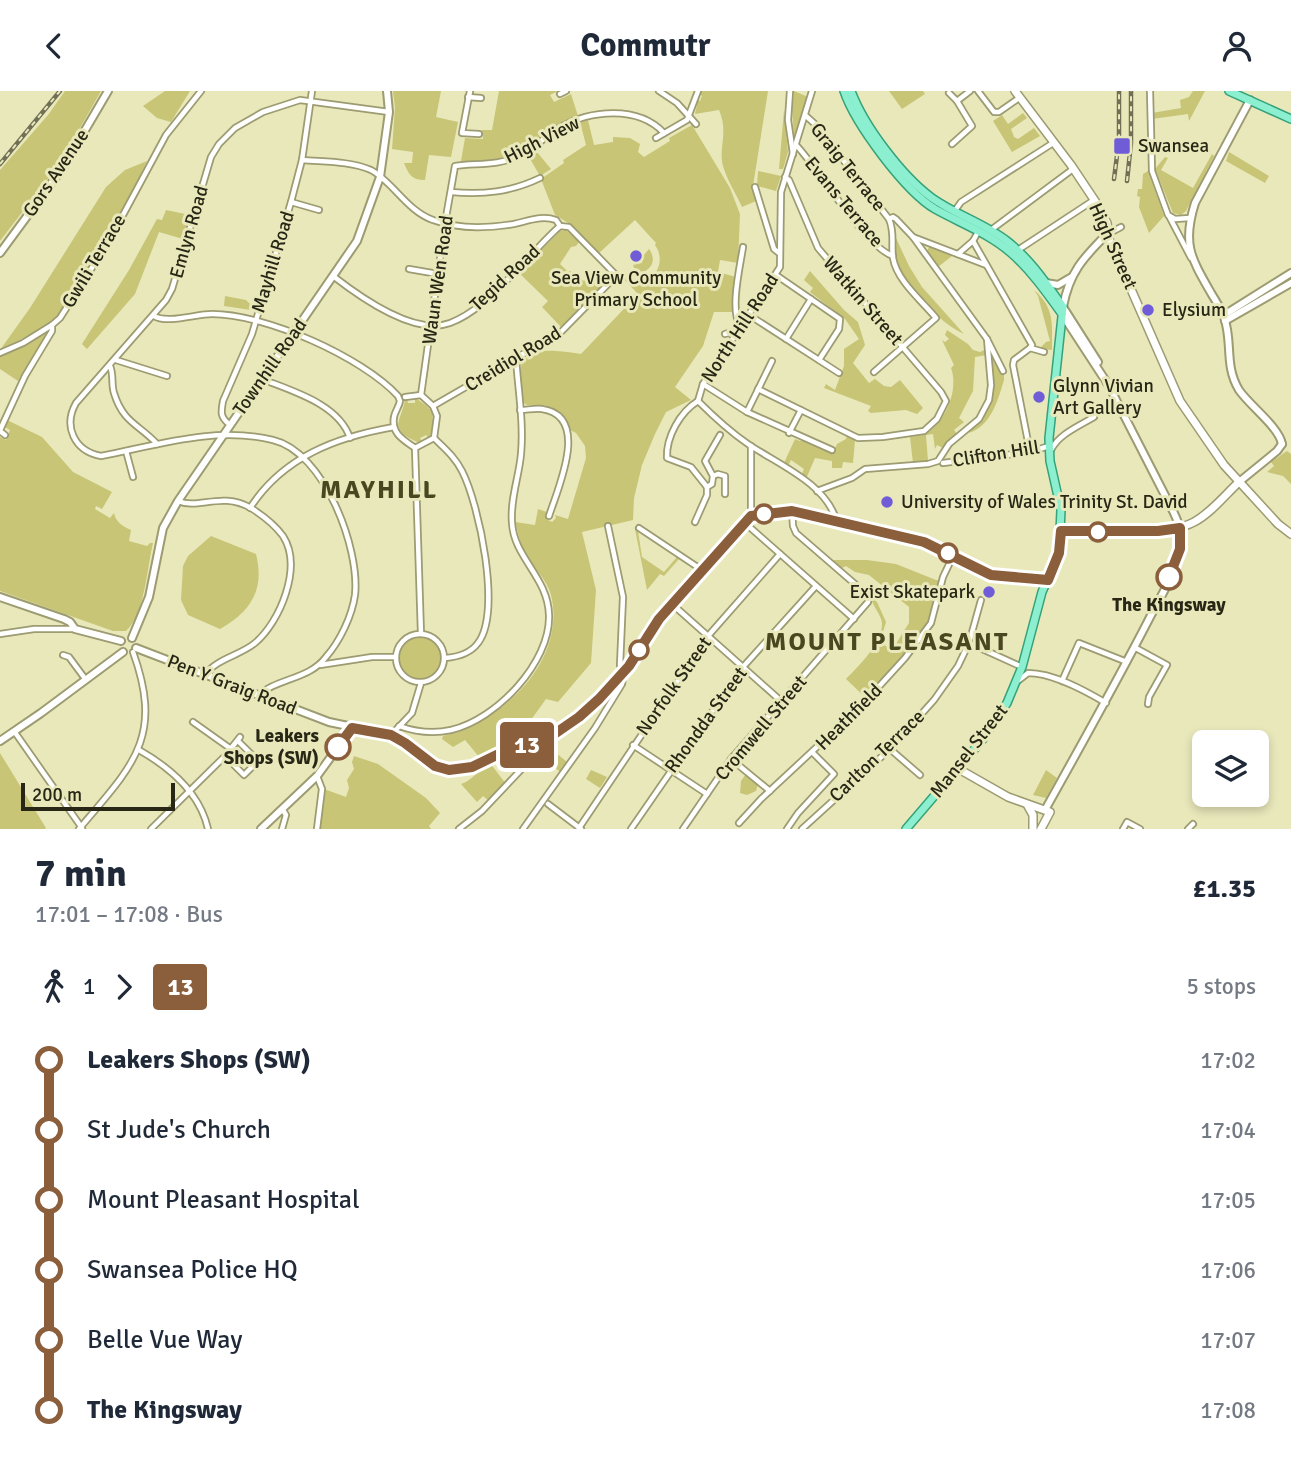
<!DOCTYPE html>
<html lang="en">
<head>
<meta charset="utf-8">
<style>
  body { margin:0; font-family:Signika,sans-serif; background:#f2f2f3; color:#1f2937; height:100vh; display:flex; flex-direction:column; font-size:26px; white-space:nowrap }
  * { box-sizing:border-box; margin:0 }
  p { font-size:23px; color:#747a83 }
  .icon { flex:none; width:38px; height:38px; fill:none; stroke:currentColor; stroke-width:2; stroke-linecap:round; stroke-linejoin:round }
  .map { position:relative; height:738px; overflow:hidden }
  .panel { display:flex; flex-direction:column; background:#fff; flex:1 }
  .panel>* { flex:none }
  .badge { padding:0 14px; border-radius:5px; font-size:24px; line-height:46px }
  .buttons { position:absolute; left:1192px; top:639px; display:grid; gap:14px }
  .buttons a { display:grid; place-items:center; width:77px; height:77px; border-radius:10px; background:#fff; box-shadow:0 4px 10px #0003; font-size:35px }
  .scale { position:absolute; left:21px; bottom:18px; width:154px; box-sizing:border-box; padding-left:7px; border:4px solid #282716; border-top:0; font-size:19px; line-height:24px; white-space:nowrap; color:#282716; -webkit-text-stroke:5px #e9e8bb; paint-order:stroke }
  .map>.badge { position:absolute; translate:-50% -50%; box-shadow:0 0 0 4px #fff }
  .legs { display:flex; align-items:center; gap:10px; height:77px; padding:0 35px; font-size:23px }
  .legs p { margin-inline-start:auto }
  .headline { display:flex; align-items:center; justify-content:space-between; height:119px; padding:0 35px }
  h1 { font-size:38px; font-weight:700; line-height:52px }
  ul { padding:0 35px; list-style:none }
  li { display:flex; align-items:center; gap:24px; height:70px; font-size:26px }
  li i { display:grid; place-items:center; width:10px; height:100%; margin:0 9px; background:currentColor }
  li i::after { content:''; width:18px; height:18px; margin:-9px; border:5px solid; border-radius:50%; background:#fff }
  li p { margin-inline-start:auto }
  li:first-child i { background:linear-gradient(#0000 50%,currentColor 0) }
  li:last-child i { background:linear-gradient(currentColor 50%,#0000 0) }
  header { display:flex; justify-content:space-between; align-items:center; height:91px; padding:0 35px; background:#fff; font-size:32px; font-weight:700 }
  .map>svg:first-child { display:block }
  .green { fill:#c8c576 }
  .lines { fill:none; stroke-linecap:round; stroke-linejoin:round }
  .minor-casing { stroke:#9c9b71; stroke-width:8 }
  .tertiary-casing { stroke:#9c9b71; stroke-width:10 }
  .secondary-casing { stroke:#9c9b71; stroke-width:10 }
  .primary-casing { stroke:#36a27a; stroke-width:10 }
  .minor { stroke:#fff; stroke-width:4.5 }
  .tertiary { stroke:#fff; stroke-width:6 }
  .secondary { stroke:#fff; stroke-width:7 }
  .primary { stroke:#8befd0; stroke-width:7 }
  .rail-casing { stroke:#717055; stroke-width:4.5 }
  .rail { stroke:#e9e8bb; stroke-width:2; stroke-dasharray:5; stroke-linecap:butt }
  .line-1-casing { stroke:#fff; stroke-width:16 }
  .line-1 { stroke:#8b5e3c; stroke-width:10 }
  .poi-dot { fill:#705cd6; stroke:#e9e8bb; stroke-width:2.5 }
  .stop-1-dot { fill:#fff; stroke:#8b5e3c; stroke-width:3.5 }
  .labels { text-anchor:middle; dominant-baseline:central; stroke-width:6; stroke-linejoin:round; paint-order:stroke }
  .street-label { font-size:19px; fill:#282716; stroke:#e9e8bb }
  .poi-label { font-size:19px; fill:#282716; stroke:#e9e8bb; text-anchor:start }
  .stop-label { font-size:19px; font-weight:bold; fill:#282716; stroke:#e9e8bb }
  .district-label { font-size:26px; font-weight:bold; letter-spacing:2px; fill:#48471f; stroke:#e9e8bb }
</style>
</head>
<body>
<header><svg class="icon" aria-label="back" viewBox="0 0 24 24"><path d="M15 5l-7 7 7 7"/></svg>Commutr<svg class="icon" aria-label="person" viewBox="0 0 24 24"><circle cx="12" cy="8" r="4"/><path d="M4 21q1-7 8-7t8 7"/></svg></header>
<div class="map">
<svg width="1291" height="738" viewBox="0 0 1291 738">
  <rect width="100%" height="100%" fill="#e9e8bb"/>
  <g class="green">
    <path d="M65,0H101L60,72L0,150V79L48,24Z"/>
    <path d="M165,0H190L171,31L157,27L143,15Z"/>
    <path d="M393,0H441L436,26L458,31L451,66L429,64L425,89C412,89 409,84 404,72H412L413,61L392,58L395,17Z"/>
    <path d="M499,0H558L550,4L554,11L571,3L578,25C531,46 518,75 461,70L465,47L483,48L482,39H492Z"/>
    <path d="M700,0H768L753,95L756,110L742,116C736,103 727,89 723,75C718,56 729,42 719,19L695,23L698,9L700,10L702,5L699,3Z"/>
    <path d="M794,0L808,6L794,48L792,18Z"/>
    <path d="M889,0H923L925,3L902,18Z"/>
    <path d="M1193,0H1205L1189,30L1188,23L1152,28V22L1181,17L1180,9L1189,6Z"/>
    <path d="M784,19L788,61L783,78H779Z"/>
    <path d="M1023,22L1027,27L1011,38L1014,46L1018,48L1034,37L1040,45L1012,61L993,30L1002,24L1008,33Z"/>
    <path d="M588,29L594,54L613,51V46L630,47L640,53L638,61L644,66L670,50L669,47L692,34L730,97L740,123L738,172L720,169L718,181L736,186L732,221H714L703,255L675,296L691,309L666,321L655,343L642,374L634,407L633,429L582,441L596,499L591,572L558,611L546,608L513,654L480,667L465,649L453,656L442,648L443,645C501,632 567,570 551,504C547,489 533,476 525,462C520,453 518,441 515,431L535,434L538,418L547,421L546,428L552,431L556,427L555,424L568,428L586,367L585,355L576,342L570,339L559,320L544,314H527L522,311C522,300 520,288 521,277C523,252 565,261 581,263L638,203L614,178C620,180 627,188 637,189C657,191 666,169 655,154L656,152L635,129L599,162L570,133L555,124L541,88L564,72L563,69L586,54L580,31Z"/>
    <path d="M537,61L551,78L540,85L529,66Z"/>
    <path d="M1229,61L1269,85L1265,92L1226,70Z"/>
    <path d="M1212,63L1214,65L1186,120L1181,124L1173,122L1155,78L1165,66L1168,67L1161,79L1193,97Z"/>
    <path d="M147,70L121,123L60,222L43,237L0,259L30,217L106,96L125,79Z"/>
    <path d="M758,80L781,85L776,100L757,95Z"/>
    <path d="M1148,80L1164,125L1149,142L1139,116L1140,106L1137,105L1138,98H1142L1143,83Z"/>
    <path d="M166,119L190,124L183,148L159,141L135,203L87,258L82,253L129,179L157,128L162,129Z"/>
    <path d="M566,139L579,151L576,155L571,156L560,173L568,181L570,180L584,190L588,186L601,197L561,236L542,216L548,210L519,182L560,140Z"/>
    <path d="M896,147L909,175L922,196L964,243C941,233 904,195 897,170C894,163 896,155 896,147Z"/>
    <path d="M930,154L951,163L952,165L938,176L927,160Z"/>
    <path d="M649,158C658,170 650,182 636,182L633,174L642,172L643,165Z"/>
    <path d="M810,180L844,219L858,231L865,254L853,272L869,292L875,288L884,295L891,296L900,289L923,317L917,323L906,319L871,322L868,320L871,315L824,297L826,293L835,299L844,275V258L859,248L845,228L810,201L813,197L804,189Z"/>
    <path d="M1034,199C1055,217 1052,233 1052,259L1035,257L1034,255L1041,256L1046,251L1050,250L1038,205Z"/>
    <path d="M225,205L246,209L252,215L251,219L224,215Z"/>
    <path d="M947,239L968,253L973,259L980,261L986,258L987,264L975,266L973,300L959,327L964,331L954,339L958,344L947,350L943,357L937,354L935,358L933,343L926,344L928,370L913,372L910,346C916,345 922,345 927,342C946,330 959,298 951,277L954,274L942,249L945,251L949,248L945,244Z"/>
    <path d="M48,241L18,290L0,278V266Z"/>
    <path d="M991,259L1004,284V289C998,309 991,335 969,342L980,329L992,306Z"/>
    <path d="M415,307C437,320 434,324 430,347L429,348L426,344L420,347L422,351L420,352C387,338 400,334 405,309L407,308L408,312H415Z"/>
    <path d="M7,329L42,346L73,381L112,401L102,418L96,415L95,418L110,427L114,422C116,431 122,435 131,439L129,450L147,455L150,452H153C147,477 145,523 126,540H113L0,500V346L6,349L10,339L5,336Z"/>
    <path d="M847,344L855,349L853,372L843,371L842,377H832V370L815,367L806,388L801,385L804,378L791,369L788,375L784,372L795,348L800,350L804,348L833,362L837,353L846,348Z"/>
    <path d="M1287,360L1291,363V393L1283,385L1267,381L1274,375L1271,371Z"/>
    <path d="M635,438L638,440L642,466L664,481L677,466L679,468L664,485L660,483L647,499Z"/>
    <path d="M211,445L256,463C265,499 251,520 220,538L188,524L181,509L183,475L188,465Z"/>
    <path d="M833,469H867L896,473L936,489H940C937,503 935,519 929,531C915,560 888,584 867,608L846,588C858,576 883,551 882,532C881,523 872,515 871,506L877,511L886,531L880,551L892,559L909,532V516L869,484L855,481L846,475L840,478Z"/>
    <circle cx="420" cy="567" r="22"/>
    <path d="M549,656L567,671L560,681L541,664Z"/>
    <path d="M0,662L46,737L45,738H0Z"/>
    <path d="M354,665L378,673L426,707L440,722L429,735L431,738H320L324,698L346,706L349,697L347,689L354,678L352,671Z"/>
    <path d="M490,672L506,693L489,710L483,705L477,711L461,693C472,690 479,678 490,672Z"/>
    <path d="M591,679L607,686L600,697L586,688Z"/>
    <path d="M1046,679L1057,687L1046,707L1033,704Z"/>
    <path d="M746,683L758,693L756,700L747,704L740,702L741,690Z"/>
  </g>
  <g class="lines">
    <defs>
      <g id="minor">
        <path d="M470,0L462,42L479,43"/>
        <path d="M659,0L677,12L696,33"/>
        <path d="M790,0L788,29L793,63"/>
        <path d="M978,0L994,21H999L1019,7"/>
        <path d="M1150,0L1152,80L1168,124L1175,128L1190,127"/>
        <path d="M949,2L957,10"/>
        <path d="M560,3L566,0"/>
        <path d="M468,6L481,7"/>
        <path d="M806,25L816,34L889,128C895,142 891,153 893,167C897,190 922,210 936,227L874,281"/>
        <path d="M656,47L687,29L698,0"/>
        <path d="M952,53L972,35L957,10L970,0"/>
        <path d="M796,54C819,78 865,156 893,165"/>
        <path d="M302,69C324,71 350,70 371,79C392,90 407,120 433,129C457,138 489,137 514,133C528,130 542,124 556,129L560,135L569,136L614,182V187L561,241L433,315"/>
        <path d="M755,96L774,158L779,162"/>
        <path d="M451,101C483,104 511,101 540,87"/>
        <path d="M291,111L319,119"/>
        <path d="M954,121L961,111L1053,52"/>
        <path d="M1169,125L1191,167"/>
        <path d="M889,128L893,126L896,128L913,146L986,174"/>
        <path d="M991,139L1073,78"/>
        <path d="M1108,143L1121,136"/>
        <path d="M913,146L987,248L1003,280"/>
        <path d="M973,150L1032,254L1030,257"/>
        <path d="M1018,159L1094,109"/>
        <path d="M958,163L973,150L978,141"/>
        <path d="M409,178L438,183"/>
        <path d="M776,184L840,228L839,238L819,269"/>
        <path d="M333,185C360,206 415,245 450,232C477,222 499,197 518,178C532,164 545,148 560,135"/>
        <path d="M749,224L839,282"/>
        <path d="M154,225C167,233 196,223 212,223C266,223 362,266 398,305L400,310C399,316 395,320 394,326C391,343 404,349 415,357"/>
        <path d="M741,237C729,221 740,176 743,156"/>
        <path d="M725,243L738,239"/>
        <path d="M786,248L811,208"/>
        <path d="M0,262L23,252L52,234"/>
        <path d="M116,269L167,285"/>
        <path d="M110,275C114,284 111,293 114,302C123,332 140,334 157,353"/>
        <path d="M262,288C292,300 339,313 350,347"/>
        <path d="M703,293L747,321L832,359"/>
        <path d="M758,298L858,347L883,346L924,340L937,328L946,310L941,301L818,157L789,89L785,86"/>
        <path d="M421,304L445,132L455,75C477,72 497,75 519,65C533,58 545,46 559,37C590,19 638,14 664,42"/>
        <path d="M405,306L421,304L433,315L437,325L434,347"/>
        <path d="M698,310L703,293L780,176L781,101L812,0"/>
        <path d="M698,310C714,326 729,340 748,353C779,374 826,392 837,431"/>
        <path d="M698,310C680,321 666,346 667,367L691,376L707,396"/>
        <path d="M520,319C527,319 535,317 542,318C591,325 558,397 549,425"/>
        <path d="M747,321L772,270"/>
        <path d="M229,333C220,326 221,321 223,310L252,243L291,111L302,69L312,0"/>
        <path d="M789,342L801,319"/>
        <path d="M5,344L0,340L1,337L25,285L52,240V234L60,227L109,150L166,44L201,0"/>
        <path d="M434,347C445,358 455,366 462,380C479,413 502,521 478,552C470,563 458,566 445,567"/>
        <path d="M415,357L421,543"/>
        <path d="M415,357L434,347"/>
        <path d="M1051,359C1059,343 1079,335 1094,326"/>
        <path d="M126,360L133,386"/>
        <path d="M1030,361L1013,274L1014,269L1030,257L1044,261"/>
        <path d="M943,372L1030,361L1049,355"/>
        <path d="M713,385L718,383L725,385V403"/>
        <path d="M707,396L712,393L713,385L705,370L720,344"/>
        <path d="M817,400L852,387L865,378L928,373L938,370L949,353L979,328L989,309L991,294L987,248"/>
        <path d="M178,410C199,419 221,400 251,417C262,424 275,434 283,445C303,476 280,531 255,552C241,564 216,568 206,583"/>
        <path d="M250,417C283,366 336,346 394,336"/>
        <path d="M751,424V355"/>
        <path d="M695,431L707,404V396"/>
        <path d="M745,432L854,528"/>
        <path d="M639,437L702,479"/>
        <path d="M672,513L781,610"/>
        <circle cx="420" cy="567" r="24"/>
        <path d="M0,543L34,538H74"/>
        <path d="M969,552L1022,576"/>
        <path d="M1134,556L1167,574L1149,606L1148,613"/>
        <path d="M63,564L69,566L86,589"/>
        <path d="M320,574L372,566H396"/>
        <path d="M1019,589L1028,582C1053,582 1084,599 1106,612"/>
        <path d="M1062,590L1079,552L1127,571"/>
        <path d="M258,605C276,587 309,589 326,566C340,550 352,525 355,504C360,457 324,361 273,349C215,335 158,354 101,365C74,360 63,335 76,312L166,209L172,198L211,66L219,53L235,37L263,21L300,9L389,21"/>
        <path d="M193,631L231,658"/>
        <path d="M399,635C416,641 433,643 451,639C496,629 551,571 549,524C548,486 514,467 512,432C510,408 519,386 521,363C524,332 518,298 516,267"/>
        <path d="M14,640L82,737"/>
        <path d="M391,644L412,622L421,592"/>
        <path d="M633,654L707,703"/>
        <path d="M890,658L920,684"/>
        <path d="M139,659C169,676 200,702 208,738"/>
        <path d="M225,665L244,684L258,670L238,650"/>
        <path d="M731,668L770,700"/>
        <path d="M548,713L581,738"/>
        <path d="M739,732L761,708L863,613L905,567L931,532L943,486L953,465"/>
        <path d="M579,737L708,545L780,463"/>
        <path d="M79,738C133,674 164,647 133,561"/>
        <path d="M151,738L225,665L240,646"/>
        <path d="M282,738L286,724L283,719"/>
        <path d="M317,738L322,698L317,685"/>
        <path d="M459,738L482,720L553,645"/>
        <path d="M523,738L595,637L622,593L623,587L620,574L623,506L608,435"/>
        <path d="M631,738L743,576L816,495"/>
        <path d="M683,738L731,668L868,511L869,507L863,500L796,442L793,435L792,420"/>
        <path d="M787,738L798,722L834,683L813,662"/>
        <path d="M802,738L890,658L934,609L958,575L969,552L981,509"/>
        <path d="M1123,738L1127,731L1140,738"/>
        <path d="M1188,738L1193,733"/>
      </g>
      <g id="tertiary">
        <path d="M1250,9L1195,112C1182,153 1191,167 1211,202C1216,210 1221,218 1224,226C1233,251 1224,274 1239,299C1250,315 1279,336 1282,353"/>
        <path d="M0,162L64,75L108,0"/>
        <path d="M1046,192L1058,194L1070,187"/>
        <path d="M1224,224L1291,182"/>
        <path d="M1225,230L1291,192"/>
        <path d="M1098,271L1063,216C1069,182 1083,167 1107,143"/>
        <path d="M1239,391L1277,360L1282,353"/>
        <path d="M0,506L64,528L70,531L75,538L121,550"/>
        <path d="M132,547L149,506L163,437L178,410L357,150L380,86L389,21L387,0"/>
        <path d="M136,557L329,631L391,644L442,678L453,679L472,676L505,660L550,646L579,626L599,608L629,575L659,528L751,424L792,420L924,451L991,484L1048,489"/>
        <path d="M0,650L41,622L123,561"/>
        <path d="M1045,719C1080,656 1115,594 1148,530C1160,506 1179,478 1181,451C1182,440 1178,430 1173,420L1109,295L1062,223"/>
        <path d="M261,738L317,685L352,637"/>
      </g>
      <g id="secondary">
        <path d="M1015,0L1071,74L1097,113L1107,132L1109,148L1180,310L1224,374L1278,433L1291,443"/>
        <path d="M1061,440C1094,442 1167,446 1194,431C1211,422 1225,404 1239,391"/>
        <path d="M957,677L1008,706L1050,721L1041,738"/>
        <path d="M1028,715L1033,724V738"/>
      </g>
      <g id="primary">
        <path d="M844,0C855,33 905,100 935,118C960,132 988,142 1010,161C1030,178 1047,202 1062,223"/>
        <path d="M851,0C864,35 902,85 932,107C956,124 984,132 1007,150C1030,168 1046,192 1063,216L1049,347L1050,370L1061,419L1059,462L1042,501L1022,576L1007,612L983,648L906,738"/>
        <path d="M1229,0L1291,28"/>
      </g>
    </defs>
    <use href="#minor" class="minor-casing"/>
    <use href="#tertiary" class="tertiary-casing"/>
    <use href="#secondary" class="secondary-casing"/>
    <use href="#primary" class="primary-casing"/>
    <use href="#minor" class="minor"/>
    <use href="#tertiary" class="tertiary"/>
    <use href="#secondary" class="secondary"/>
    <use href="#primary" class="primary"/>
    <defs>
      <g id="rail">
        <path d="M0,73L60,0"/>
        <path d="M1114,88L1119,49V0"/>
        <path d="M1127,90L1131,52V0"/>
      </g>
    </defs>
    <use href="#rail" class="rail-casing"/>
    <use href="#rail" class="rail"/>
  </g>
  <g class="lines">
    <defs>
      <path id="line-1" d="M338,656L352,637L391,644L405,652L435,675L449,679L472,676L505,660L550,646L579,626L599,608L629,575L659,528L751,425L792,420L924,451L991,484L1048,489L1059,462L1061,440H1158L1180,437V458L1169,486"/>
    </defs>
    <use href="#line-1" class="line-1-casing"/>
    <use href="#line-1" class="line-1"/>
  </g>
  <g class="poi-dot">
    <rect x="1113" y="46" width="18" height="18" rx="3.5"/>
    <circle cx="636" cy="165" r="7"/>
    <circle cx="1148" cy="219" r="7"/>
    <circle cx="1039" cy="306" r="7"/>
    <circle cx="887" cy="411" r="7"/>
    <circle cx="989" cy="501" r="7"/>
  </g>
  <g class="stop-1-dot">
    <circle cx="764" cy="423" r="9"/>
    <circle cx="1098" cy="441" r="9"/>
    <circle cx="948" cy="462" r="9"/>
    <circle cx="1169" cy="486" r="12"/>
    <circle cx="639" cy="559" r="9"/>
    <circle cx="338" cy="656" r="12"/>
  </g>
  <g class="labels">
    <g class="street-label">
      <text transform="translate(542 49) rotate(-27)">High View</text>
      <text transform="translate(848 76) rotate(51)">Graig Terrace</text>
      <text transform="translate(56 82) rotate(-56)">Gors Avenue</text>
      <text transform="translate(844 111) rotate(50)">Evans Terrace</text>
      <text transform="translate(189 141) rotate(-74)">Emlyn Road</text>
      <text transform="translate(1113 155) rotate(66)">High Street</text>
      <text transform="translate(94 170) rotate(-59)">Gwili Terrace</text>
      <text transform="translate(273 171) rotate(-73)">Mayhill Road</text>
      <text transform="translate(505 187) rotate(-43)">Tegid Road</text>
      <text transform="translate(438 189) rotate(-82)">Waun Wen Road</text>
      <text transform="translate(863 210) rotate(49)">Watkin Street</text>
      <text transform="translate(740 237) rotate(-57)">North Hill Road</text>
      <text transform="translate(513 268) rotate(-31)">Creidiol Road</text>
      <text transform="translate(270 276) rotate(-55)">Townhill Road</text>
      <text transform="translate(996 363) rotate(-9)">Clifton Hill</text>
      <text transform="translate(232 594) rotate(21)">Pen Y Graig Road</text>
      <text transform="translate(674 595) rotate(-55)">Norfolk Street</text>
      <text transform="translate(849 626) rotate(-45)">Heathfield</text>
      <text transform="translate(706 629) rotate(-54)">Rhondda Street</text>
      <text transform="translate(761 637) rotate(-50)">Cromwell Street</text>
      <text transform="translate(969 660) rotate(-52)">Mansel Street</text>
      <text transform="translate(877 665) rotate(-44)">Carlton Terrace</text>
    </g>
    <g class="poi-label">
      <text x="1138" y="55">Swansea</text>
      <text x="636" y="187" text-anchor="middle">Sea View Community<tspan x="636" dy="22">Primary School</tspan></text>
      <text x="1162" y="219">Elysium</text>
      <text x="1053" y="295">Glynn Vivian<tspan x="1053" dy="22">Art Gallery</tspan></text>
      <text x="901" y="411">University of Wales Trinity St. David</text>
      <text x="975" y="501" text-anchor="end">Exist Skatepark</text>
    </g>
    <g class="stop-label">
      <text x="1169" y="514">The Kingsway</text>
      <text x="319" y="645" text-anchor="end">Leakers<tspan x="319" dy="22">Shops (SW)</tspan></text>
    </g>
    <g class="district-label">
      <text x="379" y="399">MAYHILL</text>
      <text x="887" y="551">MOUNT PLEASANT</text>
    </g>
  </g>
</svg>
<div class="buttons">
<a><svg class="icon" aria-label="layers" viewBox="0 0 24 24"><path d="M12 4l9 5-9 5-9-5zM3 14l9 5 9-5"/></svg></a>
</div>
<div class="scale">200 m</div>
<b class="badge" style="left:527px;top:654px;background:#8b5e3c;color:#fff">13</b>
</div>
<section class="panel">
<div class="headline"><div><h1>7 min</h1><p>17:01 – 17:08 · Bus</p></div><b>£1.35</b></div>
<div class="legs"><svg class="icon" aria-label="walk" viewBox="0 0 24 24"><circle cx="13" cy="4" r="2"/><path d="M13 8l-2 6 4 7M11 14l-3 7M7 12l3-4h3l4 4"/></svg>1<svg class="icon" aria-label="forward" viewBox="0 0 24 24"><path d="M9 5l7 7-7 7"/></svg><b class="badge" style="background:#8b5e3c;color:#fff">13</b><p>5 stops</p></div>
<ul>
<li><i style="color:#8b5e3c"></i><b>Leakers Shops (SW)</b><p>17:02</p></li>
<li><i style="color:#8b5e3c"></i><span>St Jude's Church</span><p>17:04</p></li>
<li><i style="color:#8b5e3c"></i><span>Mount Pleasant Hospital</span><p>17:05</p></li>
<li><i style="color:#8b5e3c"></i><span>Swansea Police HQ</span><p>17:06</p></li>
<li><i style="color:#8b5e3c"></i><span>Belle Vue Way</span><p>17:07</p></li>
<li><i style="color:#8b5e3c"></i><b>The Kingsway</b><p>17:08</p></li>
</ul>
</section>
</body>
</html>
